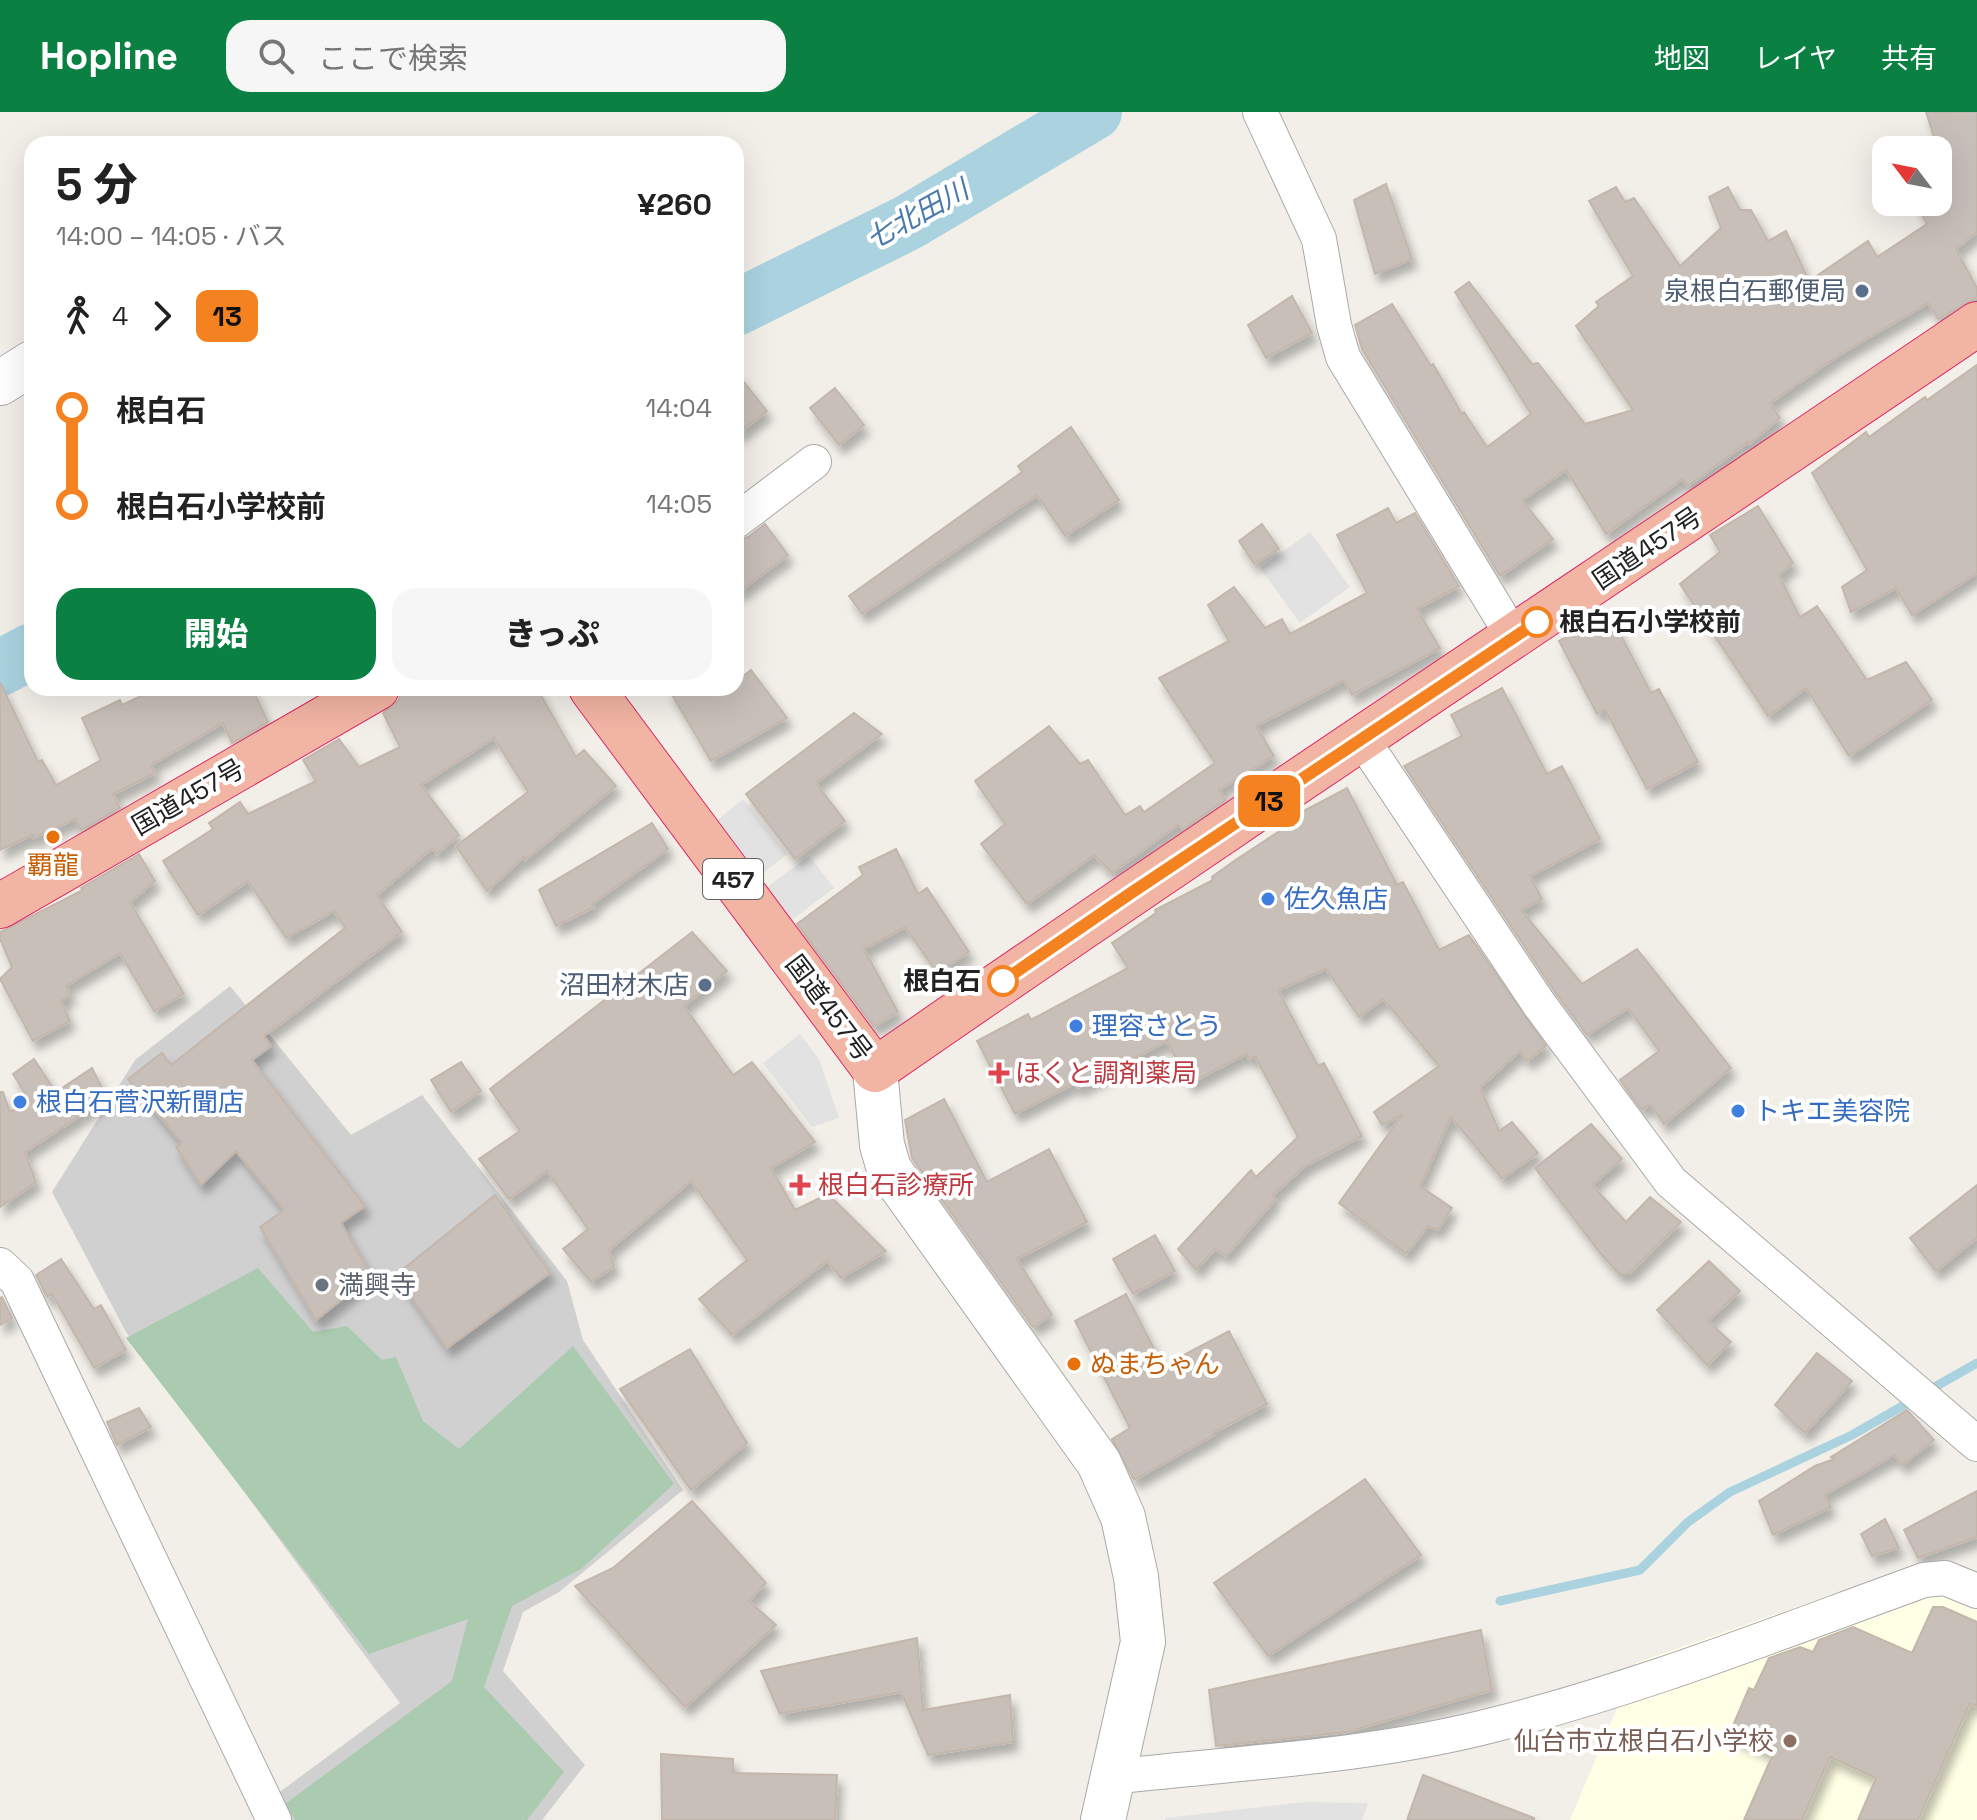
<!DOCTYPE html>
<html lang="ja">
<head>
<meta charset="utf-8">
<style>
  body { margin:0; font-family:"Space Grotesk","Noto Sans JP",sans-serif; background:#f6f6f6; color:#222; height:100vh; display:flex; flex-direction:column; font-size:30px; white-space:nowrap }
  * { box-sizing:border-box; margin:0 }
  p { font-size:26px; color:#767676 }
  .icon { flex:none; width:44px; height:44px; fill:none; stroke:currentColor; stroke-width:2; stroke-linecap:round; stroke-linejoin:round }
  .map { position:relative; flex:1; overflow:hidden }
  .drawer { position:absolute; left:24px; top:24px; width:720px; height:560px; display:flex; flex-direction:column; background:#fff; border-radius:24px; box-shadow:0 8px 32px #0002 }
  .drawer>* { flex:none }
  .badge { padding:0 16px; border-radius:12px; font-size:28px; line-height:52px }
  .needle { width:52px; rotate:302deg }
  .controls { position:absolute; left:1872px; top:24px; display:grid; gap:16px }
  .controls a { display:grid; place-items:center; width:80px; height:80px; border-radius:16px; background:#fff; box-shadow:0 8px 32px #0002; font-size:40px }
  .map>.badge { position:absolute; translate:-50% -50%; box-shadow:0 0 0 4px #fff }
  .legs { display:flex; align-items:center; gap:12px; height:88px; padding:0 32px; font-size:26px }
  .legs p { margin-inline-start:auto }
  .headline { display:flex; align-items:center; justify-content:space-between; height:136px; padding:0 32px }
  h1 { font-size:44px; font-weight:800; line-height:60px }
  .primary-button { display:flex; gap:16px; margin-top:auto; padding:16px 32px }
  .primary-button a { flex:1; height:92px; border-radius:24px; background:#0b8043; color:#fff; font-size:32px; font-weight:800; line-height:92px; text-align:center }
  .primary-button a+a { background:#f6f6f6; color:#222 }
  ul { padding:0 32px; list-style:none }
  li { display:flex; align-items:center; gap:28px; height:96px; font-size:30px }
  li i { display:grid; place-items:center; width:12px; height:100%; margin:0 10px; background:currentColor }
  li i::after { content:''; width:20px; height:20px; margin:-10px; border:6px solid; border-radius:50%; background:#fff }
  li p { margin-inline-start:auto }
  li:first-child i { background:linear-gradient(#0000 50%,currentColor 0) }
  li:last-child i { background:linear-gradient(currentColor 50%,#0000 0) }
  header { display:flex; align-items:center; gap:48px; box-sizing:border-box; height:112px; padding:0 40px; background:#0b8043; color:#fff }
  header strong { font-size:38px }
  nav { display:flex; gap:44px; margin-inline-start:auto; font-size:28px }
  .search { width:560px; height:72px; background:#f6f6f6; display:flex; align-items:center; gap:20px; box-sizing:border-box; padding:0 28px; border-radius:24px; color:#767676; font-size:30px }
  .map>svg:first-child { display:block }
  .education { fill:#ffffe5 }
  .religious { fill:#d0d0d0 }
  .cemetery { fill:#aacbaf }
  .parking { fill:#e2e2e2 }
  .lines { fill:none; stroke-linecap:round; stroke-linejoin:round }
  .stream { stroke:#aad3df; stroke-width:9 }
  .river { stroke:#aad3df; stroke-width:56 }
  .building { fill:#c7bfb8; stroke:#c4b6ab; stroke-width:2; filter:url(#shadow) }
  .minor-casing { stroke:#a9a9a9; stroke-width:36 }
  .tertiary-casing { stroke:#a9a9a9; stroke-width:46 }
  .trunk-casing { stroke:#dc2a67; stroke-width:46 }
  .minor { stroke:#fff; stroke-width:34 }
  .tertiary { stroke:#fff; stroke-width:44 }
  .trunk { stroke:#f2b4a3; stroke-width:44 }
  .line-1-casing { stroke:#fff; stroke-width:18 }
  .line-1 { stroke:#f58220; stroke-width:12 }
  .service-dot { fill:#5c6f8a; stroke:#fff; stroke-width:3 }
  .stop-1-dot { fill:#fff; stroke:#f58220; stroke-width:4 }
  .food-dot { fill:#e8710a; stroke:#fff; stroke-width:3 }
  .shop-dot { fill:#3f7fe0; stroke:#fff; stroke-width:3 }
  .health-dot { fill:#e0444e; stroke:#fff; stroke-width:3 }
  .worship-dot { fill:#6b7280; stroke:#fff; stroke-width:3 }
  .education-dot { fill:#8d6e63; stroke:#fff; stroke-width:3 }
  .labels { text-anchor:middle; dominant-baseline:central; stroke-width:8; stroke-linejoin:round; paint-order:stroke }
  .shield { fill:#fff; stroke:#646464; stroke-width:2 }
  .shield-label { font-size:24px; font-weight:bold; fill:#222 }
  .service-label { font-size:26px; fill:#4e5e75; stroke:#fff; text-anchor:end }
  .street-label { font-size:26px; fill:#222; stroke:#fff }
  .stop-label { font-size:26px; font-weight:bold; fill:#222; stroke:#fff; text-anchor:start }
  .food-label { font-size:26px; fill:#c56008; stroke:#fff }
  .shop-label { font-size:26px; fill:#366cbe; stroke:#fff; text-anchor:start }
  .health-label { font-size:26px; fill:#be3a42; stroke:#fff; text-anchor:start }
  .worship-label { font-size:26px; fill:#5b616d; stroke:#fff; text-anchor:start }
  .education-label { font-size:26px; fill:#785e54; stroke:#fff; text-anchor:end }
  .water-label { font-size:28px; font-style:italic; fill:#4a7aab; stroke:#fff }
</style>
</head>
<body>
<header>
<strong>Hopline</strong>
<div class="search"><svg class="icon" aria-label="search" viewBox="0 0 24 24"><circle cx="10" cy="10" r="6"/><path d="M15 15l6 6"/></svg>ここで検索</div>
<nav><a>地図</a><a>レイヤ</a><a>共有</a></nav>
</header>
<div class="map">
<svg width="1977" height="1708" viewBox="0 0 1977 1708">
  <defs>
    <filter id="shadow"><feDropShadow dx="5" dy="9" stdDeviation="4" flood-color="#0004"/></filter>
  </defs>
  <rect width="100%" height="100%" fill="#f2efe9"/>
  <path class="education" d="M1923,1451L1977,1474V1708H1570L1636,1551Z"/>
  <path class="religious" d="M230,874L351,1023L422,983L567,1169L583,1228L683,1378L559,1480L523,1500L503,1559L585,1653L542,1708H292L277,1682L400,1591L126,1220L52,1080L135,948Z"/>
  <path class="cemetery" d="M258,1156L313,1220L347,1214L382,1248L396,1245L423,1309L459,1337L573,1234L674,1372L581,1457L512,1494L484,1575L564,1660L527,1708H295L285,1692L452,1569L468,1507L369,1542L126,1226Z"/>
  <g class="parking">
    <path d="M1310,420L1350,475L1300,511L1260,456Z"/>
    <path d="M743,687L787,742L757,766L714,711Z"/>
    <path d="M809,744L834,776L788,811L763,778Z"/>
    <path d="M800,922L819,947L839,1006L812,1015L763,951Z"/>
    <path d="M1306,1690L1368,1691L1362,1708H1165V1706Z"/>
  </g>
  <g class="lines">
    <g class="stream">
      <path d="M1926,1280L1977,1251"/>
      <path d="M1500,1489L1640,1458L1688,1410L1730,1380L1852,1323L1913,1288"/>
    </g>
    <g class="river">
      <path d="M736,196L909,110L1094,0"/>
      <path d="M0,556L32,539"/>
    </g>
  </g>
  <g class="building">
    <path d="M1926,0H1977V120L1956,137L1977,176V185L1938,207L1928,191L1839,243L1770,291L1780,306L1749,332L1748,330L1688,374L1682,367L1606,422L1566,358L1522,388L1553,427L1500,464L1362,237L1355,213L1392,192L1431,254L1433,252L1462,302L1464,300L1487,335L1531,302L1455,180L1469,170L1532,252L1538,251L1585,312L1633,298L1576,214L1599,194L1596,190L1633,164L1589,89L1616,75L1625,90L1634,86L1680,154L1721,116L1709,85L1728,75L1740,98H1751L1768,129L1786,119L1809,169L1868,129L1877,145L1927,112L1915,90H1938V38Z"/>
    <path d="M1386,72L1412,147L1375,162L1354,88Z"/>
    <path d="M1292,184L1312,221L1266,246L1248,213Z"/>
    <path d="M1977,253V461L1912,503L1896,476L1851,500L1842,475L1867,458L1812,361L1866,320L1869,325L1925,285L1927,288Z"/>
    <path d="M736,260L767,299L736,323Z"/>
    <path d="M835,276L864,313L839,333L810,296Z"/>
    <path d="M1071,315L1119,388L1065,424L1037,383L862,502L849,484L1022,360L1018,354Z"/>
    <path d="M1758,394L1793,451L1779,463L1800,505L1817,494L1867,568L1906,550L1932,588L1849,644L1806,576L1768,604L1680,472L1720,440L1710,423Z"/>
    <path d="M1388,396L1396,411L1415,401L1459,474L1417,497L1440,536L1352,583L1344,568L1256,614L1274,644L1219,678L1226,688L1183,717L1179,712L1112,761L1094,743L1027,792L981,732L1005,712L975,669L1049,614L1080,652L1088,648L1125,703L1140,694L1144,700L1215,651L1159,566L1229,529L1208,493L1234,475L1265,516L1282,507L1290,522L1367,481L1337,423Z"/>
    <path d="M765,412L788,443L736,482V429L748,425Z"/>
    <path d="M1262,412L1279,437L1254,452L1239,429Z"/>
    <path d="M1610,502L1651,581L1659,577L1698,650L1647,677L1605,598L1597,602L1559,529Z"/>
    <path d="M751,558L787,606L711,649L668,576H736V570Z"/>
    <path d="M0,570L38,650L42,648L56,673L101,648L82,606L120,588L122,593L158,576H252L268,610L232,631L223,611L151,653L155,661L113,682L120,696L81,718L75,707L33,726L32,723L0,738Z"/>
    <path d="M404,576H537L576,645L584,638L616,674L525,748L524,745L487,779L456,734L528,680L494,626L421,673L459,723L437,742L432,736L377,783L402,820L264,924L271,934L252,948L365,1094L341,1111L371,1164L316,1208L260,1115L284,1098L236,1039L201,1073L176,1035L182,1031L128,967L162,941L171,953L345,816L334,799L286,826L248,769L198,803L163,749L213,717L209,711L240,690L248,702L316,669L303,648L339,627L359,655L400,635L383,601L398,589Z"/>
    <path d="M1502,576L1547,662L1562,654L1600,727L1530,764L1542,787L1521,798L1582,872L1637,837L1731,956L1664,1012L1650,992L1642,998L1620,968L1659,939L1628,896L1587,923L1555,880L1404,654L1462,624L1451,603Z"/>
    <path d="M854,601L882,622L816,671L845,709L795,747L746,682Z"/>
    <path d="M1347,676L1397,773L1403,770L1439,838L1469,823L1546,934L1527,949L1520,939L1480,975L1499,1019L1512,1010L1538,1041L1502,1067L1451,1005L1420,1074L1452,1096L1438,1118L1428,1114L1406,1142L1339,1091L1402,1003L1382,1013L1374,1000L1439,954L1383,887L1359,905L1326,857L1278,878L1318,954L1324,951L1362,1024L1305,1054L1272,1084L1275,1088L1226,1144L1215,1137L1196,1158L1178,1137L1251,1058L1256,1065L1298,1025L1255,944L1249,947L1246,942L1189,972L1167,929L1078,976L1075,971L1015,1002L977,929L1028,902L1031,908L1128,856L1112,831L1156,801L1155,798L1213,768L1212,765L1234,749L1298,707L1296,703Z"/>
    <path d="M652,711L668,737L592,792L594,795L556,814L539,778Z"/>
    <path d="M896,737L918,782L927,776L969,840L937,861L905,815L864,837L898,900L874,915L797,812L863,763L859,755Z"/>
    <path d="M139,742L155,769L130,790L184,882L154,899L120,841L66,874L71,883L61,889L70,909L33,929L0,867L12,855L0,827V820L83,778L81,776Z"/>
    <path d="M692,820L727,859L684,894L733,963L752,950L815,1030L771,1056L795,1098L828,1082L886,1139L841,1166L827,1149L732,1223L699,1187L747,1148L691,1069L609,1138L614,1154L591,1170L563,1137L588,1117L547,1059L509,1087L479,1047L520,1019L490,977Z"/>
    <path d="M34,947L56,980L92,956L107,986L25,1040L36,1070L0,1095V980H3L10,1000L30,989L13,962Z"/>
    <path d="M461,950L481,979L451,1000L431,968Z"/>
    <path d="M944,987L987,1070L1049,1037L1087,1110L1017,1147L1052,1203L1033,1215L912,1046L905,1008Z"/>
    <path d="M1591,1012L1622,1047L1592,1073L1626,1110L1650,1085L1681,1110L1629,1162H1619L1601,1142L1535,1056Z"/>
    <path d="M1977,1073V1126L1936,1159L1910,1126Z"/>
    <path d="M495,1083L550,1161L447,1236L396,1163Z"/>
    <path d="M1155,1123L1175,1159L1133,1182L1113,1147Z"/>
    <path d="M61,1147L94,1197L101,1193L126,1238L94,1256L52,1182L47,1185L36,1163Z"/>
    <path d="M1709,1149L1740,1179L1708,1209L1731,1230L1707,1253L1657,1198Z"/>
    <path d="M1126,1182L1163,1254L1229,1219L1267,1292L1213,1321L1214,1323L1134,1368L1112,1327L1130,1316L1075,1209Z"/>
    <path d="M2,1185L12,1206L0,1213V1186Z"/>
    <path d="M690,1237L747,1331L691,1378L620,1277Z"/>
    <path d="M1817,1241L1852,1269L1805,1321L1775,1293Z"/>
    <path d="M139,1296L151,1315L117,1333L107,1310Z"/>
    <path d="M1907,1298L1934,1328L1902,1353L1894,1343L1824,1383L1831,1395L1773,1423L1759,1389L1815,1354L1834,1347L1831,1345Z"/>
    <path d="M1365,1367L1421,1443L1268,1544L1214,1471Z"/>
    <path d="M1977,1379V1425L1918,1446L1904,1418Z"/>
    <path d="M692,1389L766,1471L749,1489L776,1513L685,1595L575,1474L613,1456Z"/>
    <path d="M1885,1407L1899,1436L1872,1444L1861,1422Z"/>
    <path d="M1933,1495H1943L1977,1510V1594L1970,1591L1918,1708H1858L1876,1666L1830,1645L1802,1708H1744L1773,1642L1729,1623L1749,1576L1754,1578L1769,1546L1800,1535L1813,1540L1819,1528L1853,1515L1912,1541Z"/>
    <path d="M1481,1518L1492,1578L1347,1620L1216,1634L1209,1578Z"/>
    <path d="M917,1526L923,1598L1010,1583L1013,1630L928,1643L901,1580L780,1602L761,1559Z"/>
    <path d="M661,1642L733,1647V1661L837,1663L835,1708H662Z"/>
    <path d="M1423,1663L1534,1706V1708H1407Z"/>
  </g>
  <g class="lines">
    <defs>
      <g id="minor">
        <path d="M1260,0L1319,127L1334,213L1343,245L1514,526"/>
        <path d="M736,409L814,350"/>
        <path d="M1362,627L1539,892L1671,1070L1977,1332"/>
        <path d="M0,1153L17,1169L274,1708"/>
        <path d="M1111,1665C1236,1651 1367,1645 1489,1614C1638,1577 1780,1520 1924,1468L1945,1466L1977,1479"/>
      </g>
      <g id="tertiary">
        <path d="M0,271L32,251"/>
        <path d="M875,958L882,1033L889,1057L1099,1351L1123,1405L1136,1465L1143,1530L1103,1708"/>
      </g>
      <g id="trunk">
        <path d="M591,576L875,958C1240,705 1610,461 1977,212"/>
        <path d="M0,794L377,576"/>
      </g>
    </defs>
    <use href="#minor" class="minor-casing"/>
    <use href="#tertiary" class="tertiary-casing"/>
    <use href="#trunk" class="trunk-casing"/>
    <use href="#minor" class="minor"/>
    <use href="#tertiary" class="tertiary"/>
    <use href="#trunk" class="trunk"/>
  </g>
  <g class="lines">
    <defs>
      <path id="line-1" d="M1003,869L1131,781L1537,510"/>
    </defs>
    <use href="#line-1" class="line-1-casing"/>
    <use href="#line-1" class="line-1"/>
  </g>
  <g class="service-dot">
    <circle cx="1862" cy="179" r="8"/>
    <circle cx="705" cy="873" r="8"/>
  </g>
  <g class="stop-1-dot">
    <circle cx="1537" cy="510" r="14"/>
    <circle cx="1003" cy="869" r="14"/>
  </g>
  <g class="food-dot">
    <circle cx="53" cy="725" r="8"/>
    <circle cx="1074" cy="1252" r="8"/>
  </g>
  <g class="shop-dot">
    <circle cx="1268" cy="787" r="8"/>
    <circle cx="1076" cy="914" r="8"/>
    <circle cx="20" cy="990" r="8"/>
    <circle cx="1738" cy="999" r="8"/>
  </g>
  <g class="health-dot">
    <path d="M995 949h8v8h8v8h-8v8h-8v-8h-8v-8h8z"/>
    <path d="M796 1061h8v8h8v8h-8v8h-8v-8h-8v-8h8z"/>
  </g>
  <circle class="worship-dot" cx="322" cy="1173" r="8"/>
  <circle class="education-dot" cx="1790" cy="1629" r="8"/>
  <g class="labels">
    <rect class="shield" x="703" y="747" width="60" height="40" rx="6"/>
    <g class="shield-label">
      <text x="733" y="767">457</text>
    </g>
    <g class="service-label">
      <text x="1846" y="179">泉根白石郵便局</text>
      <text x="689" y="873">沼田材木店</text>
    </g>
    <g class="street-label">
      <text transform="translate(1647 436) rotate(-34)">国道457号</text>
      <text transform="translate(188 685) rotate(-30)">国道457号</text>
      <text transform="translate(829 896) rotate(53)">国道457号</text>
    </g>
    <g class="stop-label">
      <text x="1559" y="510">根白石小学校前</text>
      <text x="981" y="869" text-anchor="end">根白石</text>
    </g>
    <g class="food-label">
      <text x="53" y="753">覇龍</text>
      <text x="1090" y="1252" text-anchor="start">ぬまちゃん</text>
    </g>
    <g class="shop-label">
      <text x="1284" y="787">佐久魚店</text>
      <text x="1092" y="914">理容さとう</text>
      <text x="36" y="990">根白石菅沢新聞店</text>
      <text x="1754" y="999">トキエ美容院</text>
    </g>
    <g class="health-label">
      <text x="1015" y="961">ほくと調剤薬局</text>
      <text x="818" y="1073">根白石診療所</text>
    </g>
    <g class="worship-label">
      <text x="338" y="1173">満興寺</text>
    </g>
    <g class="education-label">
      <text x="1774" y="1629">仙台市立根白石小学校</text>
    </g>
    <g class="water-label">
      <text transform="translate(917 102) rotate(-29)">七北田川</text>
    </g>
  </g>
</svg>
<div class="controls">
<a><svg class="needle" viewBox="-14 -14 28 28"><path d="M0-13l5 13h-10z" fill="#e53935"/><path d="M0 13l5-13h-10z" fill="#767676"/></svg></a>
</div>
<b class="badge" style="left:1269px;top:689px;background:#f58220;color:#111">13</b>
<section class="drawer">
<div class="headline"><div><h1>5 分</h1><p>14:00 – 14:05 · バス</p></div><b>¥260</b></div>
<div class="legs"><svg class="icon" aria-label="walk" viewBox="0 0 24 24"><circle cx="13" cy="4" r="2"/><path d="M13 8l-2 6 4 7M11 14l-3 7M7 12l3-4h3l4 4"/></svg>4<svg class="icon" aria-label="forward" viewBox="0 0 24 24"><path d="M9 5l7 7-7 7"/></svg><b class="badge" style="background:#f58220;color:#111">13</b></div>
<ul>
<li><i style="color:#f58220"></i><b>根白石</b><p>14:04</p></li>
<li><i style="color:#f58220"></i><b>根白石小学校前</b><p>14:05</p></li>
</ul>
<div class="primary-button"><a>開始</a><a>きっぷ</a></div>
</section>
</div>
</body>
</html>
